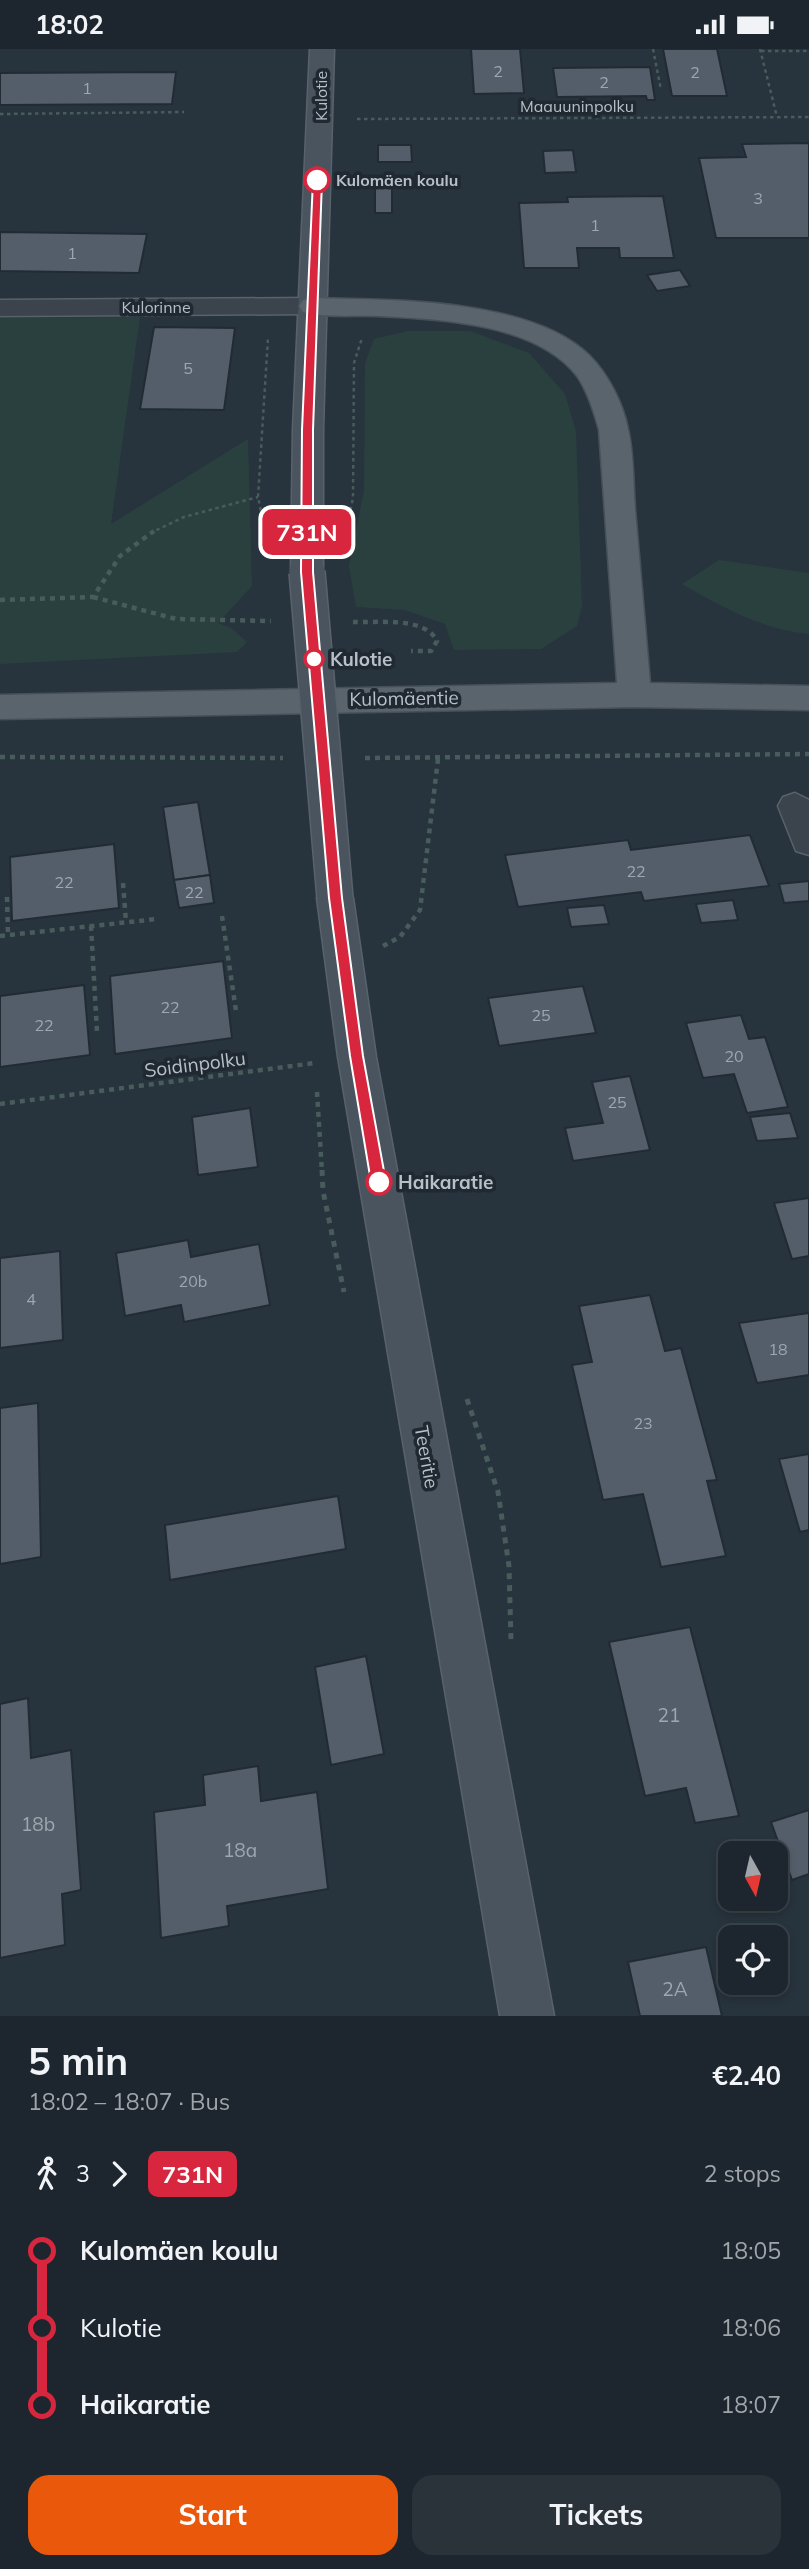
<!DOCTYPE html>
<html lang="en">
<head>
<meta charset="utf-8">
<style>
  body { margin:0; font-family:Mulish,sans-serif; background:#2a323a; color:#f1f3f6; height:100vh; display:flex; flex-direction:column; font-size:26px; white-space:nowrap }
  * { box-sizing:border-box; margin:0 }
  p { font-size:23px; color:#a0a5aa }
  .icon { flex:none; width:38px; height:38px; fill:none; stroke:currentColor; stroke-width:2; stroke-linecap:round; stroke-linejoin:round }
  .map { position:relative; height:1967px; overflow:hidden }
  .drawer { display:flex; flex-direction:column; background:#1d262e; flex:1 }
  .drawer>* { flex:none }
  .badge { padding:0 14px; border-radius:10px; font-size:24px; line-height:46px }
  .needle { width:46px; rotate:172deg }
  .tools { position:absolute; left:718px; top:1792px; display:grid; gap:14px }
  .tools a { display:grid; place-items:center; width:70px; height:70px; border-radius:14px; background:#1d262e; box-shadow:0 4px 10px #0003,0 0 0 2px #3b434a; font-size:35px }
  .map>.badge { position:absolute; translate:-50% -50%; box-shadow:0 0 0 4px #fff }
  .legs { display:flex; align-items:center; gap:10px; height:77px; padding:0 28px; font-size:23px }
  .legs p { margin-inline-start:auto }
  .head { display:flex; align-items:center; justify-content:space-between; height:119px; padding:0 28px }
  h1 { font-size:38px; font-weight:700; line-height:52px }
  .primary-button { display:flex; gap:14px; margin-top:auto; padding:14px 28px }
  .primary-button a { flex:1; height:80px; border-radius:21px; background:#ea580c; color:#fff; font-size:28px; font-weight:700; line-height:80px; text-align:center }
  .primary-button a+a { background:#2a323a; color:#f1f3f6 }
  ul { padding:0 28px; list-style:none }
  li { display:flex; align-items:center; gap:24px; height:77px; font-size:26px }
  li i { display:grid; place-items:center; width:10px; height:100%; margin:0 9px; background:currentColor }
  li i::after { content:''; width:18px; height:18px; margin:-9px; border:5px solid; border-radius:50%; background:#1d262e }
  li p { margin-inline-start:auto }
  li:first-child i { background:linear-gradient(#0000 50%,currentColor 0) }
  li:last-child i { background:linear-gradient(currentColor 50%,#0000 0) }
  .status { display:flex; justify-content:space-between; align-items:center; height:49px; padding:0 35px; background:#1d262e; direction:ltr }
  .status svg { height:19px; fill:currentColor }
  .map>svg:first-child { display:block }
  .green { fill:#2a403f }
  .building { fill:#535e6a; stroke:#222b34; stroke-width:2 }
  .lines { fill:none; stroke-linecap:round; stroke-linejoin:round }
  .street-casing { stroke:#59626b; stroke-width:3 }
  .secondary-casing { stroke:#59626b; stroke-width:3 }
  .primary-casing { stroke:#475059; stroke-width:3 }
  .path-far2 { stroke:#495c5c; stroke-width:2.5; stroke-dasharray:3.5 3.5; stroke-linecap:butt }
  .path-far1 { stroke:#495c5c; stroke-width:4.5; stroke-dasharray:5 5; stroke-linecap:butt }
  .path { stroke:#495c5c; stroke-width:5; stroke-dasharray:6 6; stroke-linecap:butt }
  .street { fill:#3b444d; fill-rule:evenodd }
  .secondary { fill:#49545f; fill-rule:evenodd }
  .primary { fill:#59646d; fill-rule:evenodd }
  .secondary-bridge-casing { stroke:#59626b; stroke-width:38; stroke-linecap:butt }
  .secondary-bridge { stroke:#49545f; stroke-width:35 }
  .line-1 { fill:#d7263d; stroke:#fff; stroke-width:2 }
  .stop-1-dot { fill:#fff; stroke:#d7263d; stroke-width:3.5 }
  .labels { text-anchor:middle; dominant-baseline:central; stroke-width:7; stroke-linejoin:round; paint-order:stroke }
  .number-label { font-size:16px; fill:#9ea7b0 }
  .far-street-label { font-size:16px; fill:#b7bfc8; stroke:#202932 }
  .far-stop-label { font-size:16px; font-weight:bold; fill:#b7bfc8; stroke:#202932; text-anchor:start }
  .stop-label { font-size:19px; font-weight:bold; fill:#b7bfc8; stroke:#202932; text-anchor:start }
  .street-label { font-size:19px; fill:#b7bfc8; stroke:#202932 }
  .near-number-label { font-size:19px; fill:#9ea7b0 }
</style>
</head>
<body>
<div class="status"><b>18:02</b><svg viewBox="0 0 49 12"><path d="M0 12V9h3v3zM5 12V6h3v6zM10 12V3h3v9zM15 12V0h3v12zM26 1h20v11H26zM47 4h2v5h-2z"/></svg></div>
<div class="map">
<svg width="809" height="1967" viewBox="0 0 809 1967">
  <rect width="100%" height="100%" fill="#27333d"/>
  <g class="green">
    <path d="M140,268L111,475L248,390L252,537L218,574L231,579L247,593L237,603L0,615V269Z"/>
    <path d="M408,282H470L529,304L565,345L576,382L582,557L577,577L541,600L454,601L445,575L405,561L356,558L349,517L364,441L365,314L374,290Z"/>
    <path d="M719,511L809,524V585C764,581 721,558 682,535Z"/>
  </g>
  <g class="building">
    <path d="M471,0H520L524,44L474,45Z"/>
    <path d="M663,0H717L727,47H672Z"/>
    <path d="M650,18L655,51H647L646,47L557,48L553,19Z"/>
    <path d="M176,23L172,55L0,56V24Z"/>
    <path d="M809,94V189H716L699,109L746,108L742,95Z"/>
    <path d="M378,96H411L412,113H378Z"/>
    <path d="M573,101L576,123L545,124L543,102Z"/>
    <rect x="375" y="131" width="17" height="33"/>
    <path d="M663,147L674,209H620L619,199H577L579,219H524L519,154L568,153L567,148Z"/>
    <path d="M0,183L147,185L139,224L0,222Z"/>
    <path d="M680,221L690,237L657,242L647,226Z"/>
    <path d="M154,278L235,279L224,361L140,360Z"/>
    <path d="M198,753L210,826L174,831L163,758Z"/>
    <path d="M750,786L769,837L644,852L641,843L518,858L505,806L628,791L631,801Z"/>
    <path d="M114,795L119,859L12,872L10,808Z"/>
    <path d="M210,826L214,854L179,859L174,831Z"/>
    <path d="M809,832V852L784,854L779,835Z"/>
    <path d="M733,851L738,871L701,874L696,855Z"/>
    <path d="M604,856L609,875L571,878L567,859Z"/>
    <path d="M223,912L232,989L115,1005L110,927Z"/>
    <path d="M84,936L90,1006L0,1018V947Z"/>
    <path d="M583,937L596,984L499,997L488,949Z"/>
    <path d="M741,966L749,990L765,988L788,1058L747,1064L734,1025L703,1029L686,974Z"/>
    <path d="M630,1027L650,1101L573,1112L565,1079L603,1074L592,1033Z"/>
    <path d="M250,1059L258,1118L198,1126L192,1068Z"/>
    <path d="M790,1064L798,1089L757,1092L750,1068Z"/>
    <path d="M809,1149V1207L792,1210L774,1154Z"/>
    <path d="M188,1191L191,1208L259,1195L270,1256L184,1273L181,1256L125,1267L116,1204Z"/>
    <path d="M60,1202L63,1291L0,1299V1209Z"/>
    <path d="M650,1246L665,1302L681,1299L717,1431L707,1432L726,1507L661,1518L643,1445L603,1451L572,1316L592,1313L579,1257Z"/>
    <path d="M809,1264V1326L757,1334L739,1274Z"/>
    <path d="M38,1354L41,1508L0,1515V1359Z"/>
    <path d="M809,1405V1481L800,1483L779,1410Z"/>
    <path d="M338,1447L346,1500L170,1531L165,1476Z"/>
    <path d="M690,1578L739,1767L695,1774L686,1739L645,1747L609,1593Z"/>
    <path d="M366,1607L384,1705L331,1716L315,1618Z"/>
    <path d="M28,1649L31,1709L71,1701L81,1841L62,1845L65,1896L0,1909V1655Z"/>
    <path d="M258,1717L261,1752L317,1743L328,1840L227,1857L229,1877L161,1889L154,1763L205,1756L203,1726Z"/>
    <path d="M809,1761V1825L792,1831L771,1773Z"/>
    <path d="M706,1898L722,1967H640L628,1913Z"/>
  </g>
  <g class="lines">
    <defs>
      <g id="street">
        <path d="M313,249L323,251L327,257L323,263L313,265L0,267V251Z"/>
        <path d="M795,744L809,751V806L796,802L778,757L783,748Z"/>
      </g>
      <g id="secondary">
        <path d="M310,0H334L323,381V523L318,530L307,534L296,530L291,523L293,381Z"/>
        <path d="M335,835L348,839L353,849L376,1008L554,1967H500L338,1008L317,849L322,839Z"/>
      </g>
      <path id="primary" d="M313,249C391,251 530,249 589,306C608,325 623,354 628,380C634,406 633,434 635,460C640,518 645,576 650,634L809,637V661L634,658L0,670V646L617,634L599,381C594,363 588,343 577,327C536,274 439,270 378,267C353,266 327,269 303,263L299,257L303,251Z"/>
    </defs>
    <use href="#street" class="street-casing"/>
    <use href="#secondary" class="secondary-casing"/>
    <use href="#primary" class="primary-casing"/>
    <g class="path-far2">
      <path d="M653,0L661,41"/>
      <path d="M760,0L777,68"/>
      <path d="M761,2H809"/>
      <path d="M0,65L184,63"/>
      <path d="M357,70L809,68"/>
      <path d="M349,468L353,449L354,314L362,289"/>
      <path d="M265,482L258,448L268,289"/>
      <path d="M150,484L184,468L258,448"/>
    </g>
    <g class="path-far1">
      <path d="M93,548L176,570L271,572"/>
      <path d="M0,551L93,548L120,507L154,482"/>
      <path d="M353,573C377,574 425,567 437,592L431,602H411"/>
      <path d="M0,708L283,709"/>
      <path d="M365,709L809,705"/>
      <path d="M123,834L126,873"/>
      <path d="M7,848L8,886"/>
      <path d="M222,867L236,962"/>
      <path d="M91,877L97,983"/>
      <path d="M0,887L157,870"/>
      <path d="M383,897L400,888L420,861L438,710"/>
      <path d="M317,1043L322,1123"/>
      <path d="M0,1055L315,1014"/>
    </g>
    <g class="path">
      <path d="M322,1121L323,1142L344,1243"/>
      <path d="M467,1350L498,1443L509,1517L511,1591"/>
    </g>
    <use href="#street" class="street"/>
    <use href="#secondary" class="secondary"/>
    <use href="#primary" class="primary"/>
    <defs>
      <path id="secondary-bridge" d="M307,523L335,849"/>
    </defs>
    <use href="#secondary-bridge" class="secondary-bridge-casing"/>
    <use href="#secondary-bridge" class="secondary-bridge"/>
  </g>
  <path class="line-1" d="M317,128L322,131L313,381V523L342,849L363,1007L386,1133L379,1139L371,1133L350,1007L329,849L301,523L302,381L313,131Z"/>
  <g class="stop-1-dot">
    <circle cx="317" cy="131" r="12"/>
    <circle cx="314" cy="610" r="9"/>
    <circle cx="379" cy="1133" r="12"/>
  </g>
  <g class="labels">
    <g class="number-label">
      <text x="498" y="22">2</text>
      <text x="695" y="23">2</text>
      <text x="604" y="33">2</text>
      <text x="87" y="39">1</text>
      <text x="758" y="149">3</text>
      <text x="595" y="176">1</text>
      <text x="72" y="204">1</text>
      <text x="188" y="319">5</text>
      <text x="636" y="822">22</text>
      <text x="64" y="833">22</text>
      <text x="194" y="843">22</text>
      <text x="170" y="958">22</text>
      <text x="541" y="966">25</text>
      <text x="44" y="976">22</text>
      <text x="734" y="1007">20</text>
      <text x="617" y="1053">25</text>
      <text x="193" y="1232">20b</text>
      <text x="31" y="1250">4</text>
      <text x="778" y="1300">18</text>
      <text x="643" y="1374">23</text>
    </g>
    <g class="far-street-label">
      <text transform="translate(321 47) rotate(-90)">Kulotie</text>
      <text x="577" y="57">Maauuninpolku</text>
      <text x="156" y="258">Kulorinne</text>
    </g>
    <g class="far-stop-label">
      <text x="336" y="131">Kulomäen koulu</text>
    </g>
    <g class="stop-label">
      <text x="330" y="610">Kulotie</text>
      <text x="398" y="1133">Haikaratie</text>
    </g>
    <g class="street-label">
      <text transform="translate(404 649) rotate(-1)">Kulomäentie</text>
      <text transform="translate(195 1015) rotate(-7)">Soidinpolku</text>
      <text transform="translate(427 1408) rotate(80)">Teeritie</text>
    </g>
    <g class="near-number-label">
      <text x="669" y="1666">21</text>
      <text x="38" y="1775">18b</text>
      <text x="240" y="1801">18a</text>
      <text x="675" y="1940">2A</text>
    </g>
  </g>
</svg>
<div class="tools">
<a><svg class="needle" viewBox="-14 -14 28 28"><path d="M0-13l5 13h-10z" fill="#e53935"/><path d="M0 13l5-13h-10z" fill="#a0a5aa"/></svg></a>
<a><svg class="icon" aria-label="locate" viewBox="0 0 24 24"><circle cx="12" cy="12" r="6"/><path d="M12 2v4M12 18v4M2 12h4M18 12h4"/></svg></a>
</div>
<b class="badge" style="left:307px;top:483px;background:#d7263d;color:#fff">731N</b>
</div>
<section class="drawer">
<div class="head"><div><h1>5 min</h1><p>18:02 – 18:07 · Bus</p></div><b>€2.40</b></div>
<div class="legs"><svg class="icon" aria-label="walk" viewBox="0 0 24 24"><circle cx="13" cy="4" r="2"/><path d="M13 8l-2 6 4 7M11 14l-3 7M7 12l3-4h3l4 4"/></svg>3<svg class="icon" aria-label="forward" viewBox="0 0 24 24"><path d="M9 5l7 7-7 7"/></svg><b class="badge" style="background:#d7263d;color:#fff">731N</b><p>2 stops</p></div>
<ul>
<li><i style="color:#d7263d"></i><b>Kulomäen koulu</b><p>18:05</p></li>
<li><i style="color:#d7263d"></i><span>Kulotie</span><p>18:06</p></li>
<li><i style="color:#d7263d"></i><b>Haikaratie</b><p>18:07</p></li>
</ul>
<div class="primary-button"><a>Start</a><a>Tickets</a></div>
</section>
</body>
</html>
